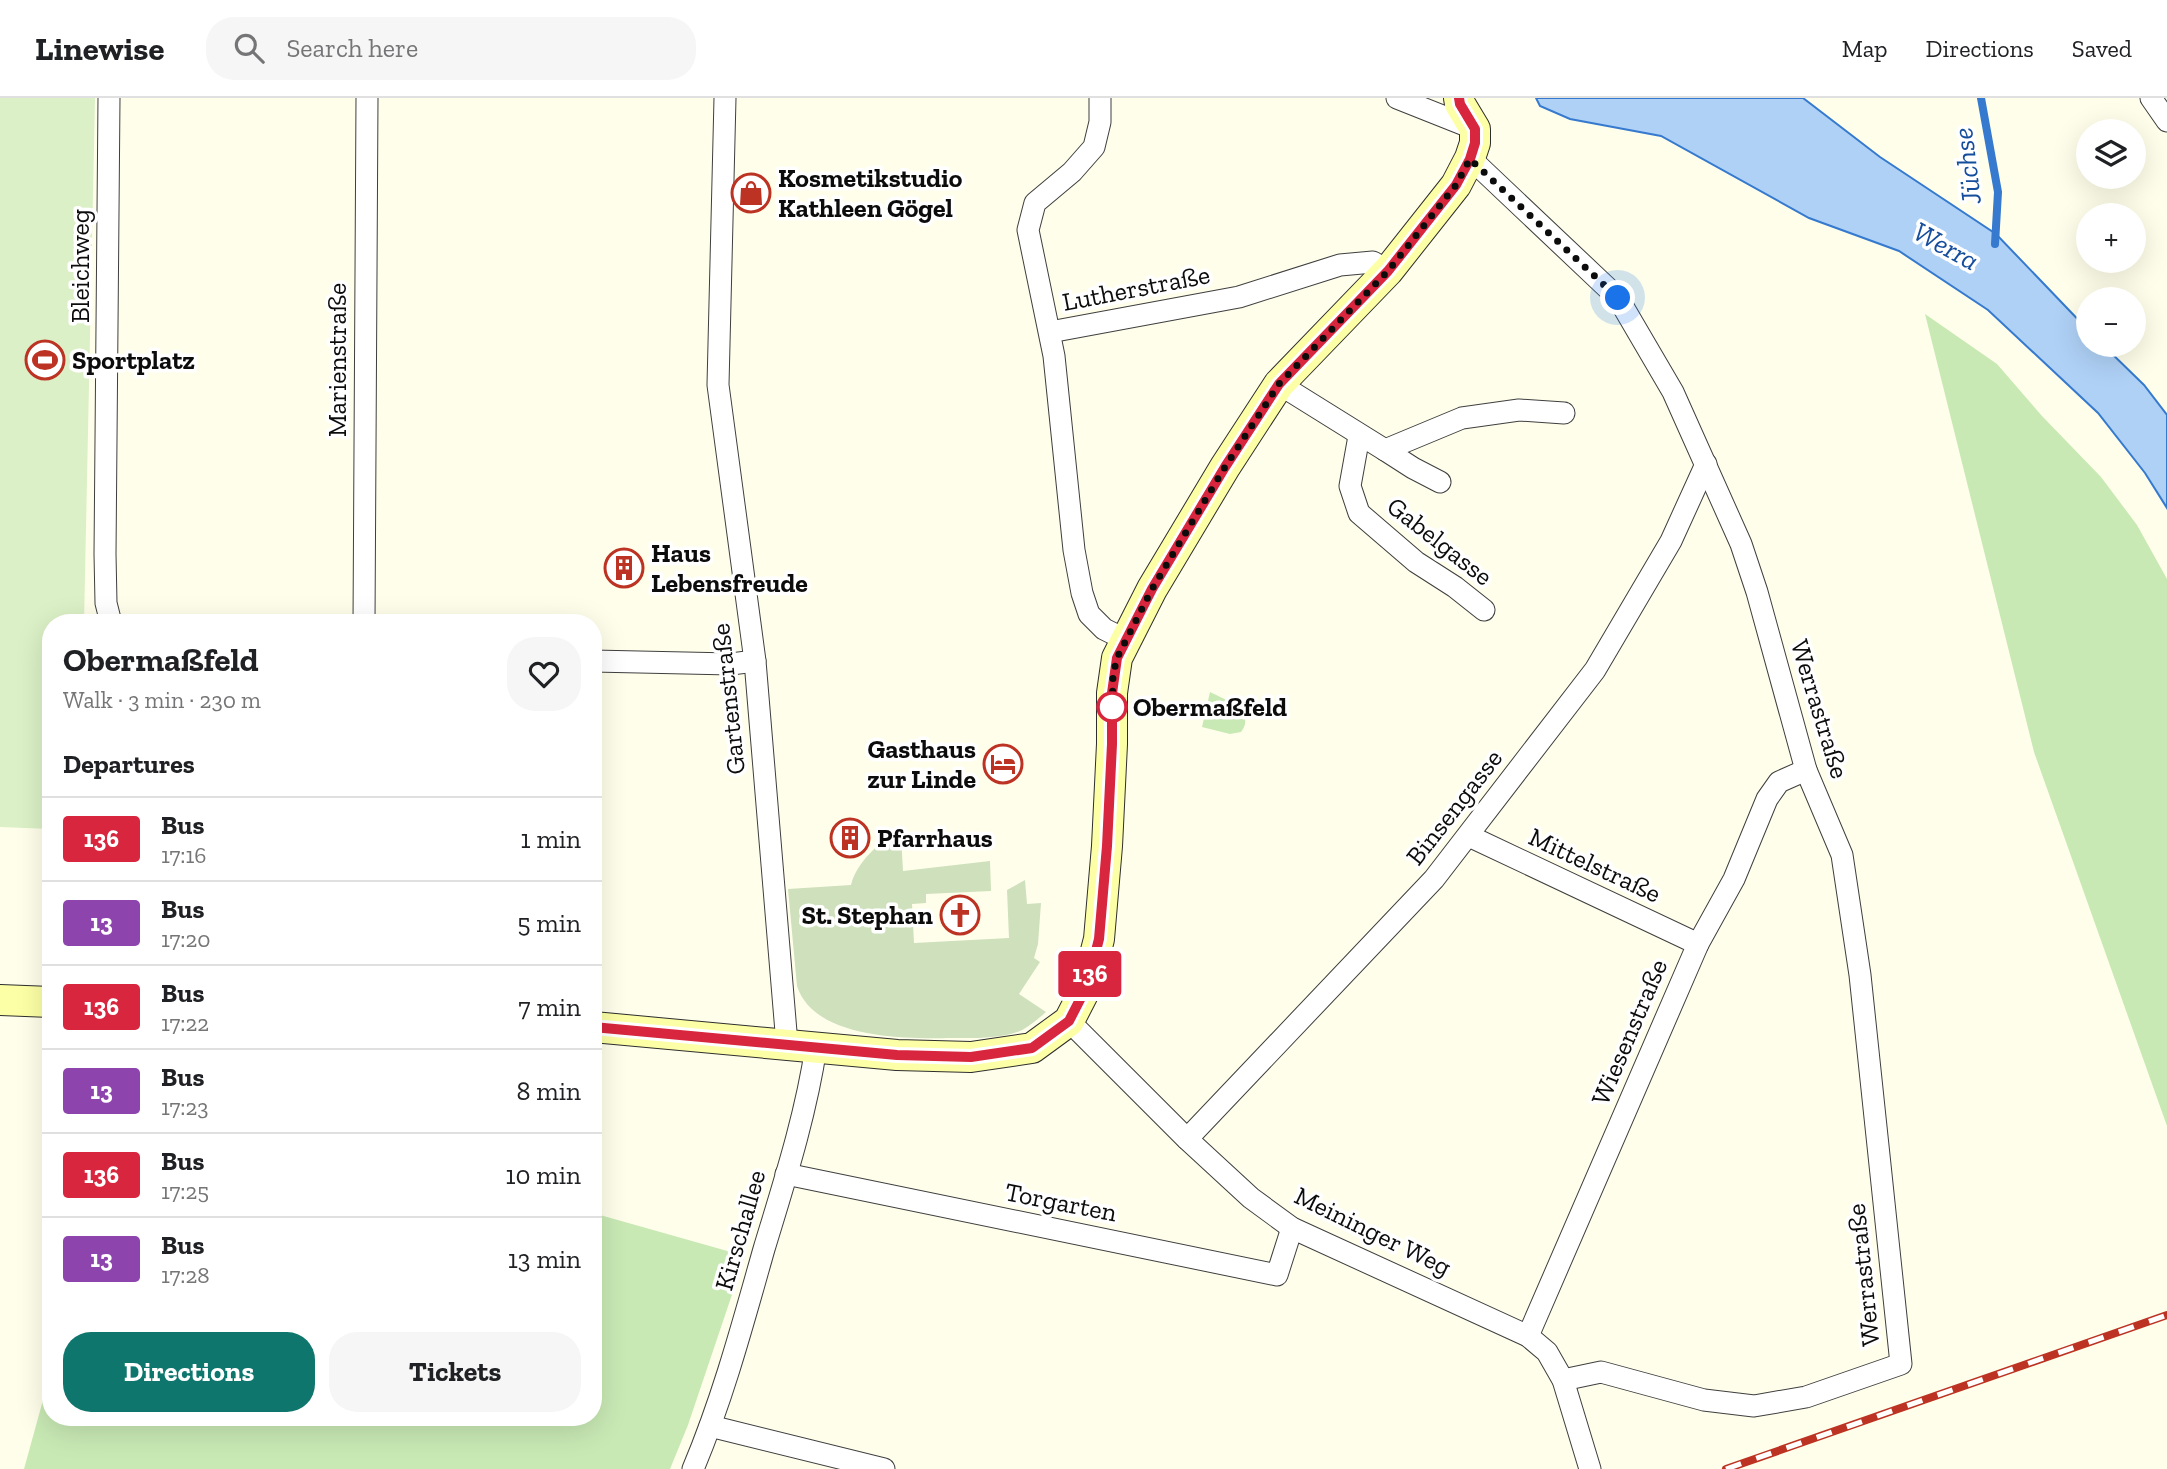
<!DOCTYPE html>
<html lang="en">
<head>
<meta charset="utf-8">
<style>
  body { margin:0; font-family:"Zilla Slab",serif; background:#f6f6f6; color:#202124; height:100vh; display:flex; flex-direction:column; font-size:26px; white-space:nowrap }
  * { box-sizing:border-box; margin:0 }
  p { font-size:23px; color:#757577 }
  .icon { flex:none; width:38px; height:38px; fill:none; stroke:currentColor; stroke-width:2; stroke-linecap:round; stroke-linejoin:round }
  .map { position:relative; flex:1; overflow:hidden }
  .details { position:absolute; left:42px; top:516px; width:560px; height:812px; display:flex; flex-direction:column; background:#fff; border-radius:28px; box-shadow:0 7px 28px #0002 }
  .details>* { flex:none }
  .badge { padding:0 14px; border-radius:5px; font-size:24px; line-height:46px }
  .controls { position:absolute; left:2076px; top:21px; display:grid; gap:14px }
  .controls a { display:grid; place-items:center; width:70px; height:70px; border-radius:50%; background:#fff; box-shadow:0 7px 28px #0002; font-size:35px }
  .you { position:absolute; width:35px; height:35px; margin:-18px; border:5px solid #fff; border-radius:50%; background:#1a73e8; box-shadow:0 0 0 10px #1a73e833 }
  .map>.badge { position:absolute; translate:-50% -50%; box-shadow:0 0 0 4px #fff }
  h2 { padding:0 21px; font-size:26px; line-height:63px }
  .round { display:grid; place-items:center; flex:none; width:74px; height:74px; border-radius:28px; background:#f6f6f6 }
  .headline { display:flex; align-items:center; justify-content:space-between; height:119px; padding:0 21px }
  h1 { font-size:33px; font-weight:700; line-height:52px }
  .cta { display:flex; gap:14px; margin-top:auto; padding:14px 21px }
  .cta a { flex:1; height:80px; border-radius:28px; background:#0f766e; color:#fff; font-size:28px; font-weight:700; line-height:80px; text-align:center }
  .cta a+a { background:#f6f6f6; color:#202124 }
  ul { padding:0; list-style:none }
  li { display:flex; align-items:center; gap:21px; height:84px; padding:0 21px; border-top:2px solid #e0e0e0 }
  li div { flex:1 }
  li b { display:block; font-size:26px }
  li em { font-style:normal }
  li .badge { min-width:77px; font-weight:700; text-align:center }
  header { display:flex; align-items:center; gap:42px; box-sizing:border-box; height:98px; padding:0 35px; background:#fff; border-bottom:2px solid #e0e0e0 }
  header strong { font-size:33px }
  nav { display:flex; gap:38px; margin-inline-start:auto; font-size:24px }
  .search { width:490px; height:63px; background:#f6f6f6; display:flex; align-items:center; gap:18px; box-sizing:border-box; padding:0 24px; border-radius:28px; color:#757577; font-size:26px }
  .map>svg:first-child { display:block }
  .green { fill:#c8e9b4 }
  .cemetery { fill:#cfe0bc }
  .pitch { fill:#dbf0c6 }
  .water { fill:#afd1f6; stroke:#357ace; stroke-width:2 }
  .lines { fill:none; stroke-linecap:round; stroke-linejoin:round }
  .stream { stroke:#357ace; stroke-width:8 }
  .street-casing { stroke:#3f3f3f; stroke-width:23 }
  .secondary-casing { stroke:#2e2e2e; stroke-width:32 }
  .street { stroke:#fff; stroke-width:21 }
  .secondary { stroke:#fcffa5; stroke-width:30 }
  .rail-casing { stroke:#bc3323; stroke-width:8 }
  .rail { stroke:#fff; stroke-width:5; stroke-dasharray:16; stroke-linecap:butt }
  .line-casing { stroke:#fff; stroke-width:16 }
  .line { stroke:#d7263d; stroke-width:10 }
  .walk { stroke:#0c0c0c; stroke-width:7; stroke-dasharray:0 12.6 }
  .stop-dot { fill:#fff; stroke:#d7263d; stroke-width:3.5 }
  .labels { text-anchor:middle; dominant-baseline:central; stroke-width:7; stroke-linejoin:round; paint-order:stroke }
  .poi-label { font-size:26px; font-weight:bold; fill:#0c0c0c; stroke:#fff; text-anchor:start }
  .street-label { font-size:26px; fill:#0c0c0c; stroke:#fff }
  .stop-label { font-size:26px; font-weight:bold; fill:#0c0c0c; stroke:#fff; text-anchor:start }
  .water-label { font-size:28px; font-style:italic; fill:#154d9d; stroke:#fff }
</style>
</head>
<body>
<header>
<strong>Linewise</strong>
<div class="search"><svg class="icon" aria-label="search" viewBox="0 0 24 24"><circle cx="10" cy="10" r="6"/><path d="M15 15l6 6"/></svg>Search here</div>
<nav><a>Map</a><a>Directions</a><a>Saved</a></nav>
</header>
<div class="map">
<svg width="2167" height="1371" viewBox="0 0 2167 1371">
  <rect width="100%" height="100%" fill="#fffeea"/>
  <g class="green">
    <path d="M1925,216L1997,266L2042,318L2101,379L2137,427L2167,481V1028L2034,654Z"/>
    <path d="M1210,594C1225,601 1257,615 1241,634L1230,636L1202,629Z"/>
    <path d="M593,1115L745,1158L688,1327L670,1371H24L51,1273V1320H593Z"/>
  </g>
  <path class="cemetery" d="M898,731L901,737L903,773L990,763L991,793L926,796V805L912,806L914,845L1009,840L1007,792L1025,782L1027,806L1041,805L1038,846L1034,860L1040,864L1019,896L1046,914C1039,920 1029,929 1020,933C998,941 974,940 951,940C905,941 814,941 797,888L788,791L851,787C857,763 879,746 898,731Z"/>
  <path class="pitch" d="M0,0H95L84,525H51V731L0,729Z"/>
  <path class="water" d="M1536,0H1803L1880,59L1996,136L2088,232V247H2103L2144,287L2167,317V410L2145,375L2098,315L1988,212L1899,153L1809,120L1661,38L1570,21L1540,8Z"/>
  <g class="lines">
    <path class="stream" d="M1981,0L1998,94L1995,146"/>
    <defs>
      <g id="street">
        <path d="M109,0L105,456L106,505L111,525"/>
        <path d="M725,0L718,287L755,563L787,946"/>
        <path d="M1100,0V24L1094,49L1072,74L1035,105L1028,132L1054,258L1074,452L1082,495L1089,516L1104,531L1126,542"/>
        <path d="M1397,0L1475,31"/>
        <path d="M2151,0L2167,23"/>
        <path d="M1470,60L1618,200L1673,294L1741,446L1757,494L1806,672L1842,757L1860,877L1901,1266L1806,1299L1754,1308L1704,1302L1601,1274L1563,1282"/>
        <path d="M1050,234L1239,199L1340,167L1373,164L1388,173"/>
        <path d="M1279,286L1385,352L1462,320L1519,312L1564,315"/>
        <path d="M1359,338L1350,388L1359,415L1416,464L1455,489L1484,512"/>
        <path d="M1385,352L1413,370L1440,384"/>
        <path d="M364,525L367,0"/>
        <path d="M593,563L731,566L755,563"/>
        <path d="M1469,738L1698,846"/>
        <path d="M1069,923L1187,1041L1251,1100L1292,1130L1528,1238L1547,1254L1563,1282L1590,1371"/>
        <path d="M1187,1041L1434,781L1595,572L1671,443L1706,366"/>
        <path d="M786,1076L1277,1177L1292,1130"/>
        <path d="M1528,1238L1698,846L1734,781L1767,701L1779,684L1806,672"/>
        <path d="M710,1328L884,1371"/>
        <path d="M693,1371C723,1300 743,1225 764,1151C784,1085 806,1017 816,949"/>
      </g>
      <g id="secondary">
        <path d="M0,902L51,904"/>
        <path d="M593,929L897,957L971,959L1032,950L1069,923L1087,888L1099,841L1107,748L1112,646V595L1117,560L1152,491L1225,369L1279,286L1388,173L1456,87L1470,60L1475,45V31L1460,6L1459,0"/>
      </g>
    </defs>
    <use href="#street" class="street-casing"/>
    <use href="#secondary" class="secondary-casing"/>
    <use href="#street" class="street"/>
    <use href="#secondary" class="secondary"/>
    <defs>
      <path id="rail" d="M1726,1371L2167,1217"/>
    </defs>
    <use href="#rail" class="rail-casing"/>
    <use href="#rail" class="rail"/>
  </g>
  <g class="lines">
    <defs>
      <path id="line" d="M593,929L897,957L971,959L1032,950L1069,923L1087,888L1099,841L1107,748L1112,646V595L1117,560L1152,491L1225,369L1279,286L1388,173L1456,87L1470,61L1475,45V31L1460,6L1459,0"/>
    </defs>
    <use href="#line" class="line-casing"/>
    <use href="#line" class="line"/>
    <path class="walk" d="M1112,609V620L1113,577L1117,560L1152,491L1225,369L1279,286L1388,173L1456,87L1470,61L1618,200"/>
  </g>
  <defs>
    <symbol id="shop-ring" viewBox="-11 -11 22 22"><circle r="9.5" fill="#fff" stroke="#bc3323" stroke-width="1.5"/><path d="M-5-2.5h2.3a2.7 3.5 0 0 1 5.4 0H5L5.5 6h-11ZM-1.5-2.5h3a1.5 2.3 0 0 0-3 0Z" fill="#bc3323"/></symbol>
    <symbol id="stadium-ring" viewBox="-11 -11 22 22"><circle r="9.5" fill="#fff" stroke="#bc3323" stroke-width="1.5"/><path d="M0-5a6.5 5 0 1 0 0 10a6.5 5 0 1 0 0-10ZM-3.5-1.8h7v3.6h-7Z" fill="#bc3323"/></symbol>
    <symbol id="building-ring" viewBox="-11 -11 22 22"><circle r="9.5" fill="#fff" stroke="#bc3323" stroke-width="1.5"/><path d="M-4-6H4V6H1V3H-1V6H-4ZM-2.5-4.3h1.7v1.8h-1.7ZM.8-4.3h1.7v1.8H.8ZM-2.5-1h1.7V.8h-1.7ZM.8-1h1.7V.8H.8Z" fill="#bc3323"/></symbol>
    <symbol id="hotel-ring" viewBox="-11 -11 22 22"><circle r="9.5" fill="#fff" stroke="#bc3323" stroke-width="1.5"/><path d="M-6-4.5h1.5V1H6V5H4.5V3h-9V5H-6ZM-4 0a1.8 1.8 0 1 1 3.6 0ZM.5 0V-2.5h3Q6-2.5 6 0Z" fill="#bc3323"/></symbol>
    <symbol id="church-ring" viewBox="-11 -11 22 22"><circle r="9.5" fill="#fff" stroke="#bc3323" stroke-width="1.5"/><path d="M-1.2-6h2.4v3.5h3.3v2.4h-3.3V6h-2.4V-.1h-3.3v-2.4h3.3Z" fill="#bc3323"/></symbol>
  </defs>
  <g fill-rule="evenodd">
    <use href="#shop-ring" x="729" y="73" width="44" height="44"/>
    <use href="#stadium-ring" x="23" y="240" width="44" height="44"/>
    <use href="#building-ring" x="602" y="448" width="44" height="44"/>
    <use href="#hotel-ring" x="981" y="644" width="44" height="44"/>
    <use href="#building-ring" x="828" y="718" width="44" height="44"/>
    <use href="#church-ring" x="938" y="795" width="44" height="44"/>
  </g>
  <circle class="stop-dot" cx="1112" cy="609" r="14"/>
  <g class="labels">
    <g class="poi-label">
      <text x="778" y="80">Kosmetikstudio<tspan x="778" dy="30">Kathleen Gögel</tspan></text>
      <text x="72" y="262">Sportplatz</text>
      <text x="651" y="455">Haus<tspan x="651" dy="30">Lebensfreude</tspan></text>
      <text x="976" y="651" text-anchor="end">Gasthaus<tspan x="976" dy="30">zur Linde</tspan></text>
      <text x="877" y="740">Pfarrhaus</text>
      <text x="933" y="817" text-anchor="end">St. Stephan</text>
    </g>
    <g class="street-label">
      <text transform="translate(80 168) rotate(-90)">Bleichweg</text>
      <text transform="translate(1136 190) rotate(-11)">Lutherstraße</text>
      <text transform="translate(337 262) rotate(-90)">Marienstraße</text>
      <text transform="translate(1440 443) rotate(38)">Gabelgasse</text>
      <text transform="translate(728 601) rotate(-96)">Gartenstraße</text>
      <text transform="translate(1820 611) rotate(73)">Werrastraße</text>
      <text transform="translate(1454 709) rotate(-52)">Binsengasse</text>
      <text transform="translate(1595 767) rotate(25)">Mittelstraße</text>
      <text transform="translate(1629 934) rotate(-67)">Wiesenstraße</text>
      <text transform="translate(1061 1104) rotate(11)">Torgarten</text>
      <text transform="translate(740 1132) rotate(-74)">Kirschallee</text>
      <text transform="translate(1373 1133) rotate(26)">Meininger Weg</text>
      <text transform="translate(1863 1177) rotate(-96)">Werrastraße</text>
    </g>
    <g class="stop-label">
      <text x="1133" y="609">Obermaßfeld</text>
    </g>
    <g class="water-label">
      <text transform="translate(1967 68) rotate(-97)">Jüchse</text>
      <text transform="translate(1946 148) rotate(29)">Werra</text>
    </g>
  </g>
</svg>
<div class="controls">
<a><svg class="icon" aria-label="layers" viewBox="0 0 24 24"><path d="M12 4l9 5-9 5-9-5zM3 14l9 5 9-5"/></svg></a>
<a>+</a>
<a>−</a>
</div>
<div class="you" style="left:1618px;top:200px"></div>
<b class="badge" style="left:1090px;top:876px;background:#d7263d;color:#fff">136</b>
<section class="details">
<div class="headline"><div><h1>Obermaßfeld</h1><p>Walk · 3 min · 230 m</p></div><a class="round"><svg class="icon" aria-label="heart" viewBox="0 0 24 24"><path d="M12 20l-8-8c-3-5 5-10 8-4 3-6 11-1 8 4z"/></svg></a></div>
<h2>Departures</h2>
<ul>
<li><span class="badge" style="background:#d7263d;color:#fff">136</span><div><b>Bus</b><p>17:16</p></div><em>1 min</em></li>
<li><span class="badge" style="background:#8e44ad;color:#fff">13</span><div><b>Bus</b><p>17:20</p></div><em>5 min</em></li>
<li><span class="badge" style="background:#d7263d;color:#fff">136</span><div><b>Bus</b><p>17:22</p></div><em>7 min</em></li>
<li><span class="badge" style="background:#8e44ad;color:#fff">13</span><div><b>Bus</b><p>17:23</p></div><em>8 min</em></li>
<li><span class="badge" style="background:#d7263d;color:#fff">136</span><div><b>Bus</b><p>17:25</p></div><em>10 min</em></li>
<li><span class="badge" style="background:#8e44ad;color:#fff">13</span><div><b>Bus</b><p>17:28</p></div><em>13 min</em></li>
</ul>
<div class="cta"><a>Directions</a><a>Tickets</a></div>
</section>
</div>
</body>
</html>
